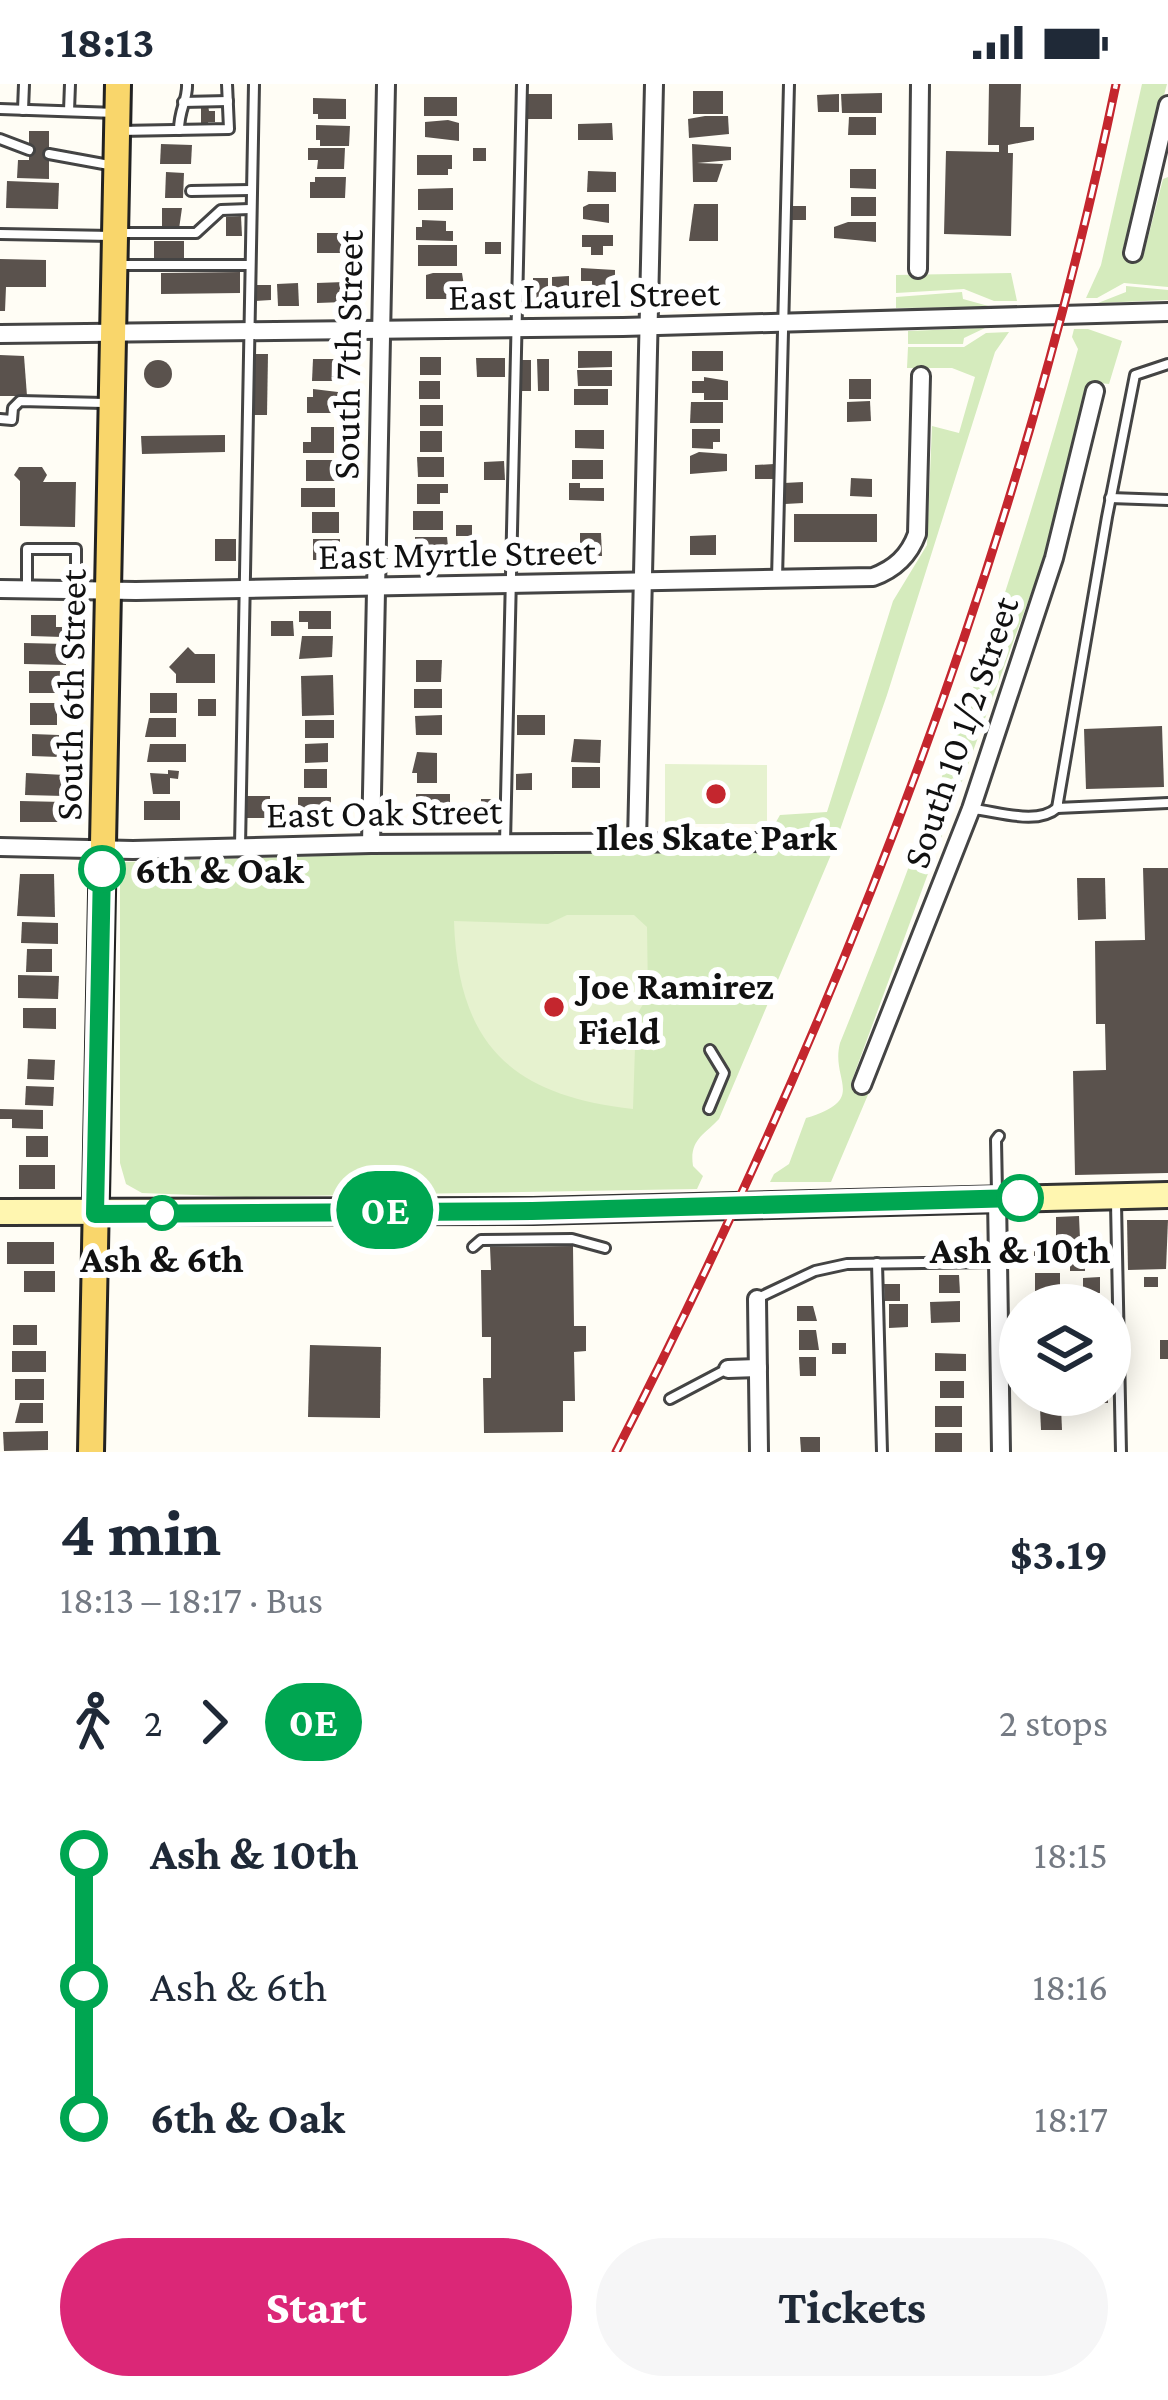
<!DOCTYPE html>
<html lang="en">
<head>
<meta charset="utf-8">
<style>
  body { margin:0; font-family:"Crimson Pro",serif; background:#f6f6f7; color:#1f2937; height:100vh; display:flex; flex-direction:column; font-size:45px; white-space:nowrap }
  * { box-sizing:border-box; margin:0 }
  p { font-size:39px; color:#747a83 }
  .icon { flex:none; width:66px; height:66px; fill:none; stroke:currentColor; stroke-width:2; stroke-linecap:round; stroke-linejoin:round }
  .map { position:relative; height:1368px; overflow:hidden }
  .side { display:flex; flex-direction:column; background:#fff; flex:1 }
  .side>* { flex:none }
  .badge { padding:0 24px; border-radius:39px; font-size:42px; line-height:78px }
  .tools { position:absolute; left:999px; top:1200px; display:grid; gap:24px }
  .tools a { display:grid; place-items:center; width:132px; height:132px; border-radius:50%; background:#fff; box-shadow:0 6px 30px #0003; font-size:60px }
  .map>.badge { position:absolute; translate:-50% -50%; box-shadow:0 0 0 6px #fff }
  .legs { display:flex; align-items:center; gap:18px; height:132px; padding:0 60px; font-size:39px }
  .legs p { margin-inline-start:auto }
  .head { display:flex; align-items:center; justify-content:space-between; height:204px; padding:0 60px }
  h1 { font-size:66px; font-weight:700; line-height:90px }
  .cta { display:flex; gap:24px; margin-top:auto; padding:24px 60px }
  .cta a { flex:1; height:138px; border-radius:72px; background:#db2777; color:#fff; font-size:48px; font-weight:700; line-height:138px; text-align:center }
  .cta a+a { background:#f6f6f7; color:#1f2937 }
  ul { padding:0 60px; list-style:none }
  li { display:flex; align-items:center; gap:42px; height:132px; font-size:45px }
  li i { display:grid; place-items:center; width:18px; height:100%; margin:0 15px; background:currentColor }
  li i::after { content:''; width:30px; height:30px; margin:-15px; border:9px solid; border-radius:50%; background:#fff }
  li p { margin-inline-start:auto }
  li:first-child i { background:linear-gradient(#0000 50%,currentColor 0) }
  li:last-child i { background:linear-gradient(currentColor 50%,#0000 0) }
  .status { display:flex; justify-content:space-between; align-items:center; height:84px; padding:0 60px; background:#fff; direction:ltr }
  .status svg { height:33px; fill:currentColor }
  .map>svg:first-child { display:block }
  .green { fill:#d5ebbd }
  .pitch { fill:#e6f2cf }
  .building { fill:#5a524d }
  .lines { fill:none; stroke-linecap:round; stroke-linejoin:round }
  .lane-casing { stroke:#444; stroke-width:14 }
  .street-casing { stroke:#444; stroke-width:22 }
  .secondary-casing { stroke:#333; stroke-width:30 }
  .primary-casing { stroke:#222; stroke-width:30 }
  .lane { stroke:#fff; stroke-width:8 }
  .street { stroke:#fff; stroke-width:16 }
  .secondary { stroke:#fff6b0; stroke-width:24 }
  .primary { stroke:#f9d66b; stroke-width:24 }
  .rail-casing { stroke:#c4262e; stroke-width:9 }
  .rail { stroke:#fff; stroke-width:4.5; stroke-dasharray:14; stroke-linecap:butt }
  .line-1-casing { stroke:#fff; stroke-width:27 }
  .line-1 { stroke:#00a651; stroke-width:18 }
  .poi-dot { fill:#c4262e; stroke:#fff; stroke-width:4.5 }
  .stop-1-dot { fill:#fff; stroke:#00a651; stroke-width:6 }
  .labels { text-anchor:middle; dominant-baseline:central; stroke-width:12; stroke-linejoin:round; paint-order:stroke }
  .street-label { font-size:39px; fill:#111; stroke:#fff }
  .poi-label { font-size:39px; font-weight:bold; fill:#111; stroke:#fff }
  .stop-label { font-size:39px; font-weight:bold; fill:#111; stroke:#fff }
</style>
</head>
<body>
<div class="status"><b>18:13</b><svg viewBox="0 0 49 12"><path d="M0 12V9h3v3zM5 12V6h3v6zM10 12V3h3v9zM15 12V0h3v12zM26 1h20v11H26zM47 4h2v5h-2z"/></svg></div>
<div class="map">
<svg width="1168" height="1368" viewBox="0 0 1168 1368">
  <rect width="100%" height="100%" fill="#fffdf5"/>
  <g class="green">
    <path d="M1142,0H1167L1122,168L1143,173L1163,95L1168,93V203L1124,199L1097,214H1086L1101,181Z"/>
    <path d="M1011,189L1017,217H994L964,205L896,209V191Z"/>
    <path d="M1126,202L1168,206V216L1098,219L1126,208Z"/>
    <path d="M962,208L963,215L992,223L896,224V213Z"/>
    <path d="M985,244L964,254L963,260H908V247Z"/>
    <path d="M1074,245H1088L1122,257L1109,300L1091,298L1051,455L851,999L870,1006L831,1098H770L774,1090L789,1080L806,1034C869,1015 830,997 840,959C932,732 1013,502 1078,265L1072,253Z"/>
    <path d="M1009,248L995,268L887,611L833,766L719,1035C704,1051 689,1056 693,1082L703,1092L697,1105L246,1113L142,1109L126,1100L120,1079V783L125,778L452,768L800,766L784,752L776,738L780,731L827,728L893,517L927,461L932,342L959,349L975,293L952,284H907L908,263H964L986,249Z"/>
  </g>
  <g class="pitch">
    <path d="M665,680L767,681V740H665Z"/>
    <path d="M567,831H634L647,843L648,912L636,932L633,1025C512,1011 458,962 454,837L548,840Z"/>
  </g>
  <g class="building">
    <path d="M989,0H1021L1020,43H1034V56L1008,61V69H1013L1011,152L944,150L946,67L999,68V61H988Z"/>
    <rect x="693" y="7" width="30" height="23"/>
    <path d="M882,9V29H842L841,10Z"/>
    <rect x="527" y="10" width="25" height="25"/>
    <path d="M839,10V28H818L817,11Z"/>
    <rect x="424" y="13" width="33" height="19"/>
    <path d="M313,14L346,15V35H318V30H313Z"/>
    <path d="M201,21H208L209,27H215V38H208L209,42H201Z"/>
    <path d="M705,32H728L729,50L689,54L688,35Z"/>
    <path d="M849,33H876V51H848Z"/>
    <path d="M448,36L459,39V57L425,53V38Z"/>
    <path d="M612,39L613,56H578V40Z"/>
    <path d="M316,41L350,42L349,62H320V56H316Z"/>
    <path d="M29,47H49V95L17,94L18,76H29Z"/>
    <path d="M161,60L192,61L191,80H160Z"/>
    <path d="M692,60L731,63V76L697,79L723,80L717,98H693Z"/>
    <path d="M308,64H345L344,85H317L318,76H308Z"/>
    <rect x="473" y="64" width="13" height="13"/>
    <path d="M417,71H452V85H448V91H417Z"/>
    <path d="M850,85H876V105L850,104Z"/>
    <path d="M588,87L616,88V108H587Z"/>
    <path d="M166,88L184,89L183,114H165Z"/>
    <path d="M315,93H346L345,114H310V98H315Z"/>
    <path d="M7,97L59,99L58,125L6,124Z"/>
    <path d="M453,104V126H418V105Z"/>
    <rect x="851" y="113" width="25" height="19"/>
    <path d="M589,120H609V139L583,135V123Z"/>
    <path d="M694,120H718V157H689Z"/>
    <rect x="792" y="122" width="14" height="14"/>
    <path d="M162,124H182L179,145H162Z"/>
    <path d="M241,132L242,152H226V133Z"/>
    <path d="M422,136L446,137V147H453V157L416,156V143H422Z"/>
    <path d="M848,138H876V158L834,154V143Z"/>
    <rect x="317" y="149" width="25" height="20"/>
    <path d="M582,151H613V162H603V171H591V163H582Z"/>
    <rect x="154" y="157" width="30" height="21"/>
    <rect x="485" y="158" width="16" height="12"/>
    <rect x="418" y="161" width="39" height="21"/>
    <path d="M0,175L46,176V203H6L5,227H0Z"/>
    <path d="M581,184L615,186V205H592V197H581Z"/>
    <path d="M240,188V209L161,210V189Z"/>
    <path d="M433,189H462L466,215H426V191Z"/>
    <path d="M569,192V215H552V193Z"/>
    <rect x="533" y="194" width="15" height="23"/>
    <path d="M344,198V218L317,219V199Z"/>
    <path d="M298,199L299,222H278L277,200Z"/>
    <path d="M254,201H271V216L255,217Z"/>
    <path d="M578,267H612V283L578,284Z"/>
    <rect x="692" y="267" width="31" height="20"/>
    <path d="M252,270H268L267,331H251Z"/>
    <path d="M0,271L24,272L27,312H0Z"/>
    <rect x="420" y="273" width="21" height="18"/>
    <path d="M476,274H505V293H477Z"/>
    <path d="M313,275H342L341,297H312Z"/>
    <path d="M537,275H549V307H538Z"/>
    <circle cx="158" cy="290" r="14"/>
    <rect x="520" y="276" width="11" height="31"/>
    <path d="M577,286H612V302H578Z"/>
    <path d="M704,293L728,297V316H704V309H692V297H704Z"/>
    <rect x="849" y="295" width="22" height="20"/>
    <rect x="419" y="297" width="21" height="18"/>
    <path d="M313,305L338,308V329H307V313H313Z"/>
    <rect x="574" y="305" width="34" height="16"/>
    <path d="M870,317L871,337L847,338V318Z"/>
    <path d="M691,318H723V339H690Z"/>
    <rect x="420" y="321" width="23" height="21"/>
    <path d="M311,343H334V369H303V358H311Z"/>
    <path d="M692,345H720V358H713V365L692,364Z"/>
    <path d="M575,346H604V365L575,364Z"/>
    <rect x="420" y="347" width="22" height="21"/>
    <path d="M225,351V368L142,370L141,352Z"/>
    <path d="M699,368L727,370V387L690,390V372Z"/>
    <path d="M417,373H444V393H418Z"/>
    <path d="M306,376H334V381H339V397H306Z"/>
    <rect x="572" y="376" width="31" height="19"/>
    <path d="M504,377L505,396H484V378Z"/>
    <path d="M774,380L775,395H755V381Z"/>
    <path d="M19,383H42L47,391L43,398H76L75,443L20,442V397L14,391Z"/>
    <path d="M851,394L872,395V413L850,412Z"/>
    <path d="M803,398V419L785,420L784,399Z"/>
    <path d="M569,399H580V404H604V417L569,416Z"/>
    <path d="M417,400H448V409H440V420H417Z"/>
    <rect x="301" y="404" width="34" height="19"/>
    <rect x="413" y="427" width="30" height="19"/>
    <rect x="312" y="428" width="27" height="21"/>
    <rect x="794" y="430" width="83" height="28"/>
    <rect x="456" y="441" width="16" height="11"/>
    <path d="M580,449H601L602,472H580Z"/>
    <path d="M716,451V471H690V452Z"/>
    <path d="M415,453H447L449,472L415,473Z"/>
    <rect x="215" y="455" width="21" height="22"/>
    <rect x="313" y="455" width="27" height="21"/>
    <path d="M299,527H331V545H308V538H299Z"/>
    <path d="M31,531H56V543H62V553L31,552Z"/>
    <path d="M271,537H293L294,552H271Z"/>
    <path d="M302,552H333L332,573L299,575Z"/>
    <path d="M24,559L66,560V581L24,580Z"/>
    <path d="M188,563L195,570H215V599H176V590L169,583Z"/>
    <path d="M416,576H442L441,598H416Z"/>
    <path d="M29,587H60L59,609H29Z"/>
    <path d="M333,591L334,631L302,632L301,592Z"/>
    <rect x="414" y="605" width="28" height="19"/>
    <rect x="150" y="609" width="27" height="20"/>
    <rect x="198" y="615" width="18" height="17"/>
    <rect x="30" y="619" width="27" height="22"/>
    <path d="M442,631V651H416L415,632Z"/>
    <rect x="517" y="631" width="28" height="20"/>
    <path d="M149,634H176V653H145Z"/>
    <rect x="305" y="636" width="29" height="18"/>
    <path d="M1162,642L1164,703L1086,705L1084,645Z"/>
    <path d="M32,650L59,651V673L32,672Z"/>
    <path d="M574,655L601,656L600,679L571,678Z"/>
    <path d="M328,659V678L305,679V660Z"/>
    <path d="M150,660H186V678H147Z"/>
    <path d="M417,668L437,669V699H417V689H412Z"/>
    <rect x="572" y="683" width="28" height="21"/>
    <rect x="304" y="685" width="23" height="19"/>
    <path d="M168,686L179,687L178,695L170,694V710H153L150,689L168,690Z"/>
    <path d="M26,689L65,691L64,712L25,711Z"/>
    <path d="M532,689V706H516V690Z"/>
    <path d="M416,710H450V725H442V731H416Z"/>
    <path d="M241,712H270V734H242Z"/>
    <rect x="298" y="713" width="33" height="19"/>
    <rect x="481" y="715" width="15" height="15"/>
    <path d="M20,717L63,718L62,738H20Z"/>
    <rect x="144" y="717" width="36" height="19"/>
    <path d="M1143,784H1168V1089L1075,1091L1073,987L1106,986L1105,940H1096L1095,857L1145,856Z"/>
    <path d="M20,790H54L55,833L17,832Z"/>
    <path d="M1077,794H1105L1106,835L1078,836Z"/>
    <path d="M22,838L58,839V860L21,859Z"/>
    <path d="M27,865H52V888H26Z"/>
    <path d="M18,891L59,892L58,915L18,914Z"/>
    <path d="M23,924H56V945L23,944Z"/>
    <path d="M28,975L55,976L54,996L27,995Z"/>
    <path d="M26,1002L54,1003L53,1022L25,1021Z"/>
    <path d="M0,1025L43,1026V1045L12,1044V1035H0Z"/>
    <rect x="26" y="1052" width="22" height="21"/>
    <rect x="19" y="1081" width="36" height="24"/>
    <path d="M1079,1132L1080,1155L1061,1160V1179H1034V1162L1056,1161V1133Z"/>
    <path d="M1127,1136H1168L1166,1185L1128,1186Z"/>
    <rect x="7" y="1158" width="47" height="22"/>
    <path d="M573,1162L574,1242H586V1267L574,1268L575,1317H563V1348L484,1349L483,1294H491V1253H482L481,1186H491L490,1163Z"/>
    <rect x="1070" y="1175" width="15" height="12"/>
    <rect x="24" y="1187" width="31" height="21"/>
    <rect x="1035" y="1189" width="25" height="18"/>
    <path d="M939,1191H959L960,1209H939Z"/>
    <path d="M1100,1193V1209H1083V1194Z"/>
    <rect x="1144" y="1193" width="14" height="10"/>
    <path d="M884,1200H900V1217H885Z"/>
    <path d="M960,1217V1238L931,1239L930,1218Z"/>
    <path d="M889,1220H908V1243L889,1244Z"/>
    <path d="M797,1222H813L817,1237H797Z"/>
    <rect x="13" y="1241" width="24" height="20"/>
    <path d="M799,1246H816L819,1266H799Z"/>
    <rect x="1160" y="1256" width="8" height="19"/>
    <rect x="832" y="1259" width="14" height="11"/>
    <path d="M310,1261L381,1263L380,1334L308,1333Z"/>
    <rect x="12" y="1267" width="34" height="21"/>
    <path d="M935,1269L966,1270V1287H935Z"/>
    <path d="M799,1273H816V1292H800Z"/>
    <rect x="15" y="1295" width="29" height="21"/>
    <rect x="940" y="1297" width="24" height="17"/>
    <rect x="1088" y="1311" width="20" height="8"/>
    <path d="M20,1319H43V1339H15Z"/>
    <rect x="935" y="1322" width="27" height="21"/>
    <path d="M1061,1323L1062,1346H1041L1040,1324Z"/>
    <path d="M48,1347V1366L4,1367L3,1348Z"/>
    <rect x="935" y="1349" width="27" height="19"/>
    <path d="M800,1353H820V1368H801Z"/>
  </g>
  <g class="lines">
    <defs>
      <g id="lane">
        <path d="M183,18L228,17"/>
        <path d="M0,25L116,29"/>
        <path d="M23,26L24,0"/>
        <path d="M69,27L70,0"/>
        <path d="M179,46C179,25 188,16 187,0"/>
        <path d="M119,47L229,45L227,0"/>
        <path d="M0,55L29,66"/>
        <path d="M49,70L109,81"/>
        <path d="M191,107L250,106"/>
        <path d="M117,149H196L221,126L250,125"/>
        <path d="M0,150L112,152"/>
        <path d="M116,181H249"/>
        <path d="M1168,280L1135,291L1107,433L1057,724L1168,719"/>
        <path d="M0,335L12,336L13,324L20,317L104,319"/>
        <path d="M1110,414L1168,416"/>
        <path d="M777,495L789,0"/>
        <path d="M27,504V465H76V505"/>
        <path d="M972,725C997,727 1037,742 1057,724"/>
        <path d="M505,759L522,0"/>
        <path d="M240,762L254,0"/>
        <path d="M709,1025L724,989L710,966"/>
        <path d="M997,1109L996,1056L999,1052"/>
        <path d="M1116,1119L1121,1368"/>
        <path d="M473,1163L481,1156L572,1155L605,1164"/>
        <path d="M877,1179L882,1368"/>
        <path d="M758,1214L815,1187L847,1180L998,1178"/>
        <path d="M670,1315L727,1285"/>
      </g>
      <g id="street">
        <path d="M1133,169L1168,21"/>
        <path d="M918,185L920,0"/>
        <path d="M0,250L623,243L1168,228"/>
        <path d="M0,505L136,507L873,493C895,485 909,472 917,450L921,292"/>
        <path d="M637,758L654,0"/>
        <path d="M371,760L386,0"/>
        <path d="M0,763L133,766L371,760L769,758"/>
        <path d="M862,1001L971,725L1054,474L1095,307"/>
        <path d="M997,1114L1001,1368"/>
        <path d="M757,1215L759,1368"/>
        <path d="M728,1285L758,1284"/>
      </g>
      <path id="secondary" d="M0,1128L533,1127L1168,1111"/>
      <path id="primary" d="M91,1368L118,0"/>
    </defs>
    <use href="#lane" class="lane-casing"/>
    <use href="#street" class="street-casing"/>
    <use href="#secondary" class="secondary-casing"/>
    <use href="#primary" class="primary-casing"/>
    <use href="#lane" class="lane"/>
    <use href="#street" class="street"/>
    <use href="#secondary" class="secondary"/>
    <use href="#primary" class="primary"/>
    <defs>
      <path id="rail" d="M616,1368C837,936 1017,477 1116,0"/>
    </defs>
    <use href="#rail" class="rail-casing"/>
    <use href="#rail" class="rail"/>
  </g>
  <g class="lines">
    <defs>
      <path id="line-1" d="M102,785L95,1130L532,1127L1020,1114"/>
    </defs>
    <use href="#line-1" class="line-1-casing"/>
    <use href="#line-1" class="line-1"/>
  </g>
  <g class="poi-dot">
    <circle cx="716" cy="710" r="12"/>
    <circle cx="554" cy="923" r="12"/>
  </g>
  <g class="stop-1-dot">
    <circle cx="102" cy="785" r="21"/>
    <circle cx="1020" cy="1114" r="21"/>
    <circle cx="162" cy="1129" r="15"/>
  </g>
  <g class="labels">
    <g class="street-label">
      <text transform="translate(584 210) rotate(-1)">East Laurel Street</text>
      <text transform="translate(347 271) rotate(-89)">South 7th Street</text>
      <text transform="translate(457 469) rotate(-1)">East Myrtle Street</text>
      <text transform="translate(70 611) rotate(-89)">South 6th Street</text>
      <text transform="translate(960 648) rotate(-71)">South 10 1/2 Street</text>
      <text transform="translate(384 728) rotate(-1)">East Oak Street</text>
    </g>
    <g class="poi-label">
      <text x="716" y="752">Iles Skate Park</text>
      <text x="578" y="901" text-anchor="start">Joe Ramirez<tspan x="578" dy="45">Field</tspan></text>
    </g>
    <g class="stop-label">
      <text x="135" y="785" text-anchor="start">6th &amp; Oak</text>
      <text x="1020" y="1165">Ash &amp; 10th</text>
      <text x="162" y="1174">Ash &amp; 6th</text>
    </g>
  </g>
</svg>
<div class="tools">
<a><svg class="icon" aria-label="layers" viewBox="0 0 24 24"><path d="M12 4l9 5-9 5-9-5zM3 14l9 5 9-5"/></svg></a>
</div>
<b class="badge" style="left:385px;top:1126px;background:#00a651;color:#fff">0E</b>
</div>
<section class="side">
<div class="head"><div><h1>4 min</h1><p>18:13 – 18:17 · Bus</p></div><b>$3.19</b></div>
<div class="legs"><svg class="icon" aria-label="walk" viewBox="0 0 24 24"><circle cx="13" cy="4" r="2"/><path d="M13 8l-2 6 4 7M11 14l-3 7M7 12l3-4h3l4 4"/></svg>2<svg class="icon" aria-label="forward" viewBox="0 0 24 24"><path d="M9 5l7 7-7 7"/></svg><b class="badge" style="background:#00a651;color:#fff">0E</b><p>2 stops</p></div>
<ul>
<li><i style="color:#00a651"></i><b>Ash &amp; 10th</b><p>18:15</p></li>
<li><i style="color:#00a651"></i><span>Ash &amp; 6th</span><p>18:16</p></li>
<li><i style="color:#00a651"></i><b>6th &amp; Oak</b><p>18:17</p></li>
</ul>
<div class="cta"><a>Start</a><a>Tickets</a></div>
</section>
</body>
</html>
